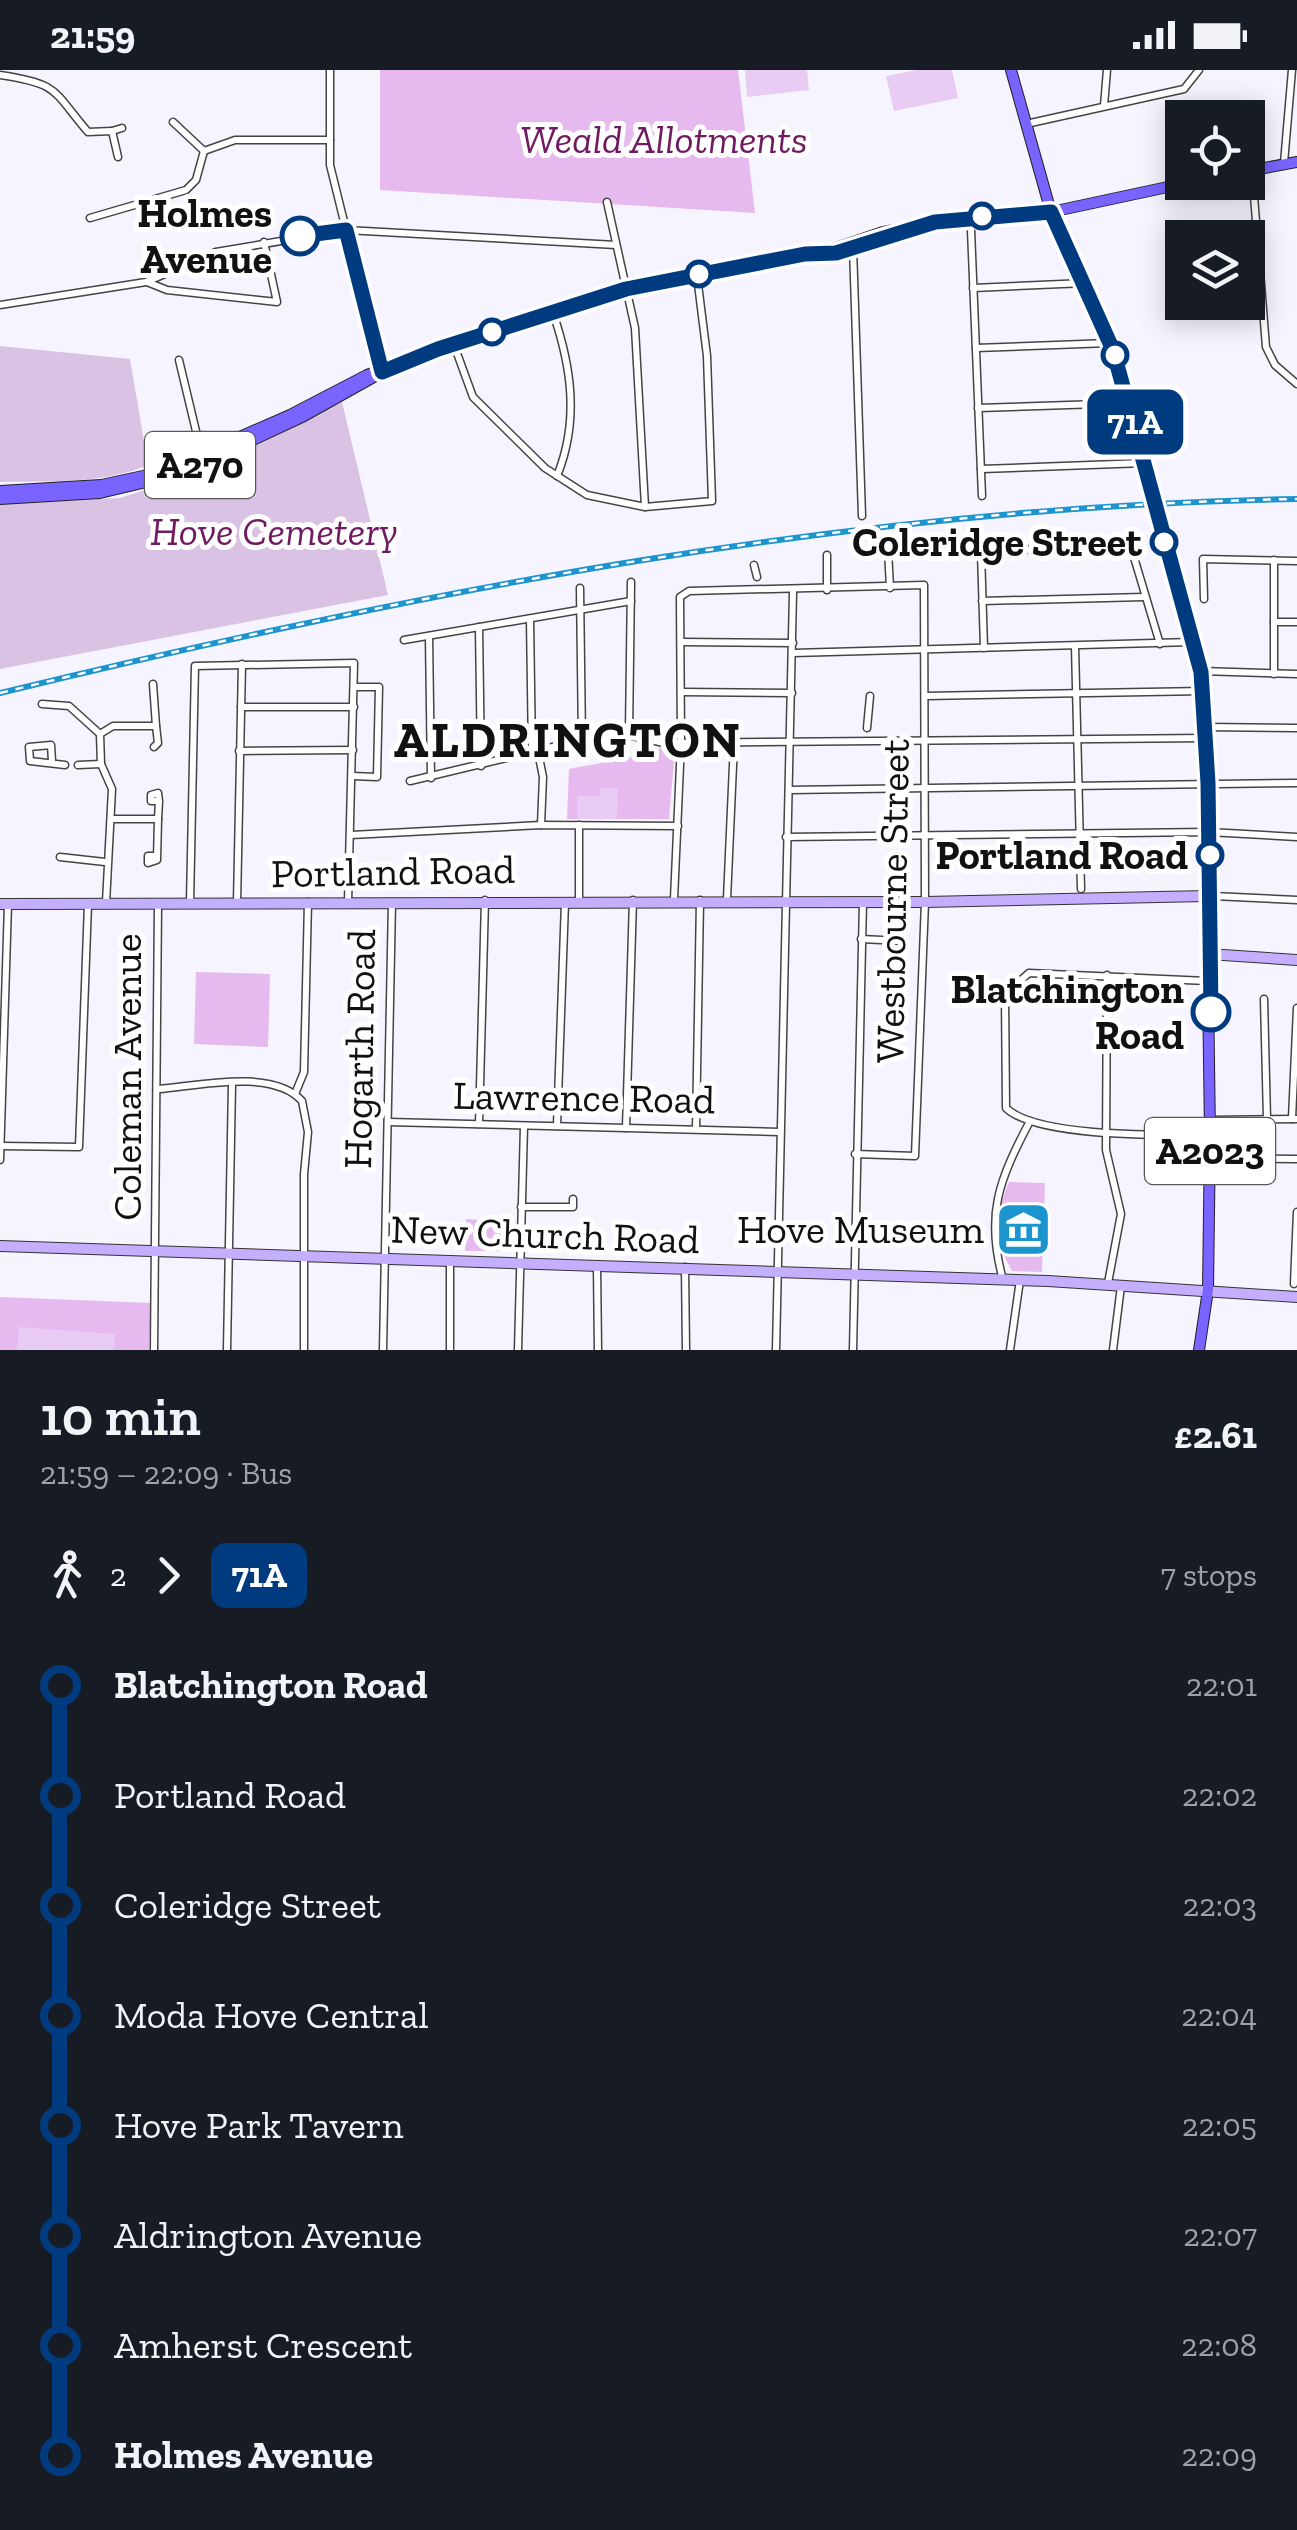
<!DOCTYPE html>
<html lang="en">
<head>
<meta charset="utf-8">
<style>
  body { margin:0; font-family:"Zilla Slab",serif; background:#242831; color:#f1f3f6; height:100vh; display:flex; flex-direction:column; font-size:38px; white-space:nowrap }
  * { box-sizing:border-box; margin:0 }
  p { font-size:32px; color:#9ea1a6 }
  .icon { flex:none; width:55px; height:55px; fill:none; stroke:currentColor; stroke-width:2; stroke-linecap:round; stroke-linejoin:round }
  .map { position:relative; height:1280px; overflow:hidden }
  .panel { display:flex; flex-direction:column; background:#171b24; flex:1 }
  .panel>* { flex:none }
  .badge { padding:0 20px; border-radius:15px; font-size:35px; line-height:65px }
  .buttons { position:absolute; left:1165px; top:30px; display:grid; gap:20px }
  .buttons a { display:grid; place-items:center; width:100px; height:100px; border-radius:0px; background:#171b24; box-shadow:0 5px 25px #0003; font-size:50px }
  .map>.badge { position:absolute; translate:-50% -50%; box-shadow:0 0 0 5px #fff }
  .legs { display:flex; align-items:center; gap:15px; height:110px; padding:0 40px; font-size:32px }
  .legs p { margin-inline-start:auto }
  .head { display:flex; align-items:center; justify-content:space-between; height:170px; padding:0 40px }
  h1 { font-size:55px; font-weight:600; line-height:75px }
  ul { padding:0 40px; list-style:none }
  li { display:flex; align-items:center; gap:35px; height:110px; font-size:38px }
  li i { display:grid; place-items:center; width:15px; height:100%; margin:0 12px; background:currentColor }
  li i::after { content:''; width:25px; height:25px; margin:-12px; border:8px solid; border-radius:50%; background:#171b24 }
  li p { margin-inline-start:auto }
  li:first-child i { background:linear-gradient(#0000 50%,currentColor 0) }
  li:last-child i { background:linear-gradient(currentColor 50%,#0000 0) }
  .status { display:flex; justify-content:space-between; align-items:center; height:70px; padding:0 50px; background:#171b24; direction:ltr }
  .status svg { height:28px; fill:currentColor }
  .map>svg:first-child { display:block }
  .green { fill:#e6baee }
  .cemetery { fill:#dac2e5 }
  .pitch { fill:#e9ccf4 }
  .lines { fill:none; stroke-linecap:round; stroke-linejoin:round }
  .street-casing { stroke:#444; stroke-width:9 }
  .secondary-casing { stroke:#333; stroke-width:12 }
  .primary-casing { stroke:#222; stroke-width:12 }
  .street { stroke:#fff; stroke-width:6 }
  .secondary { stroke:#c4afff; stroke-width:10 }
  .primary { stroke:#7964ff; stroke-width:10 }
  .rail-casing { stroke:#1c94ce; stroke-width:6 }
  .rail { stroke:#fff; stroke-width:2.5; stroke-dasharray:8; stroke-linecap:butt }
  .line-1-casing { stroke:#fff; stroke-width:22 }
  .line-1 { stroke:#003b80; stroke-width:15 }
  .stop-1-dot { fill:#fff; stroke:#003b80; stroke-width:5 }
  .labels { text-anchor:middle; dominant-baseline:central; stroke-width:10; stroke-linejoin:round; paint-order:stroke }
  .shield { fill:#fff; stroke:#585858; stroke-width:2.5 }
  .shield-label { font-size:38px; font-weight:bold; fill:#111 }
  .park-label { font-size:40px; font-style:italic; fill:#6f1a61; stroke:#fff }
  .stop-label { font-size:40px; font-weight:bold; fill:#111; stroke:#fff; text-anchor:end }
  .street-label { font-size:40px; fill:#111; stroke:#fff }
  .poi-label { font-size:40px; fill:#111; stroke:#fff; text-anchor:end }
  .district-label { font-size:50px; font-weight:bold; letter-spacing:2.5px; fill:#111; stroke:#fff }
</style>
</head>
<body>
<div class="status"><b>21:59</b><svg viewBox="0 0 49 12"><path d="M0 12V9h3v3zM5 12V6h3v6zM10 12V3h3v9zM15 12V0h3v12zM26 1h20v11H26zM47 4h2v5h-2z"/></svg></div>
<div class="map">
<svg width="1297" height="1280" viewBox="0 0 1297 1280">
  <rect width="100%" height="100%" fill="#f6f4ff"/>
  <g class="green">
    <path d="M380,0H738L755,143L380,120Z"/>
    <path d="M647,677L675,679L669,749H567L569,699L648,684Z"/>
    <path d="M196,902L270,904L268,977L194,974Z"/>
    <path d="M1009,1112L1045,1113L1042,1202L1012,1201C995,1173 996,1140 1009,1112Z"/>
    <path d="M466,1149L510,1152V1181H465Z"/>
    <path d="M0,1227L151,1233L149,1280H0Z"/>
  </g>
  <g class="cemetery">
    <path d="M0,276L130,289L148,395C104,414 48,411 0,412Z"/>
    <path d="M342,332L388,525L0,599V434L120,428L196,404Z"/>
  </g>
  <g class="pitch">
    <path d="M745,0H807L809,20L747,27Z"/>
    <path d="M917,0H952L958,28L894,41L886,6Z"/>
    <path d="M601,718H618L617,749H577V726H600Z"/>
    <path d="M19,1257L115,1264L114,1280H17Z"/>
  </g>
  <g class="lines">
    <defs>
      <g id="street">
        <path d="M330,0V95L381,301"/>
        <path d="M0,5C60,14 52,20 88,62L112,61L118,87"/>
        <path d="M1104,36L1107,0"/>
        <path d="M173,52L204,81"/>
        <path d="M1026,54L1184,19L1199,0"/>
        <path d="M112,61L122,58"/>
        <path d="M1284,93L1292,0"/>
        <path d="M1252,101L1266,277L1275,295L1297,314"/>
        <path d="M607,132L635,258L645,437"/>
        <path d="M90,148L186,120L196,110L204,81L235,70H330"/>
        <path d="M971,160L982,426"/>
        <path d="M853,178L862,446"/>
        <path d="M147,212L167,220L277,232L264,172"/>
        <path d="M973,218L1085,213"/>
        <path d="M0,235L146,212L216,182L346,160L616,175"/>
        <path d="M553,243C572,298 579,352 557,406"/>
        <path d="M454,275L473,327L545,398L587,425L645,437L712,431L707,286L697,206"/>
        <path d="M976,278L1109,273"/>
        <path d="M179,290L201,382"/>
        <path d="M978,338L1129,333"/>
        <path d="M981,399L1144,393"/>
        <path d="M888,480L890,518"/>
        <path d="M827,485V520"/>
        <path d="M1274,490V552"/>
        <path d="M754,495L757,507"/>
        <path d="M580,518L582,671"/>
        <path d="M1204,529L1203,489L1297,491"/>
        <path d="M982,531L1144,527"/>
        <path d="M530,549L532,684"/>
        <path d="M479,557L481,696"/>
        <path d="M429,566L431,708"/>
        <path d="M404,570L631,531"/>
        <path d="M681,572L793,573"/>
        <path d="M1075,576L1081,819"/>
        <path d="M984,578L981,482L1130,474L1160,574"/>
        <path d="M793,583L1192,572"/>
        <path d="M1201,601L1297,604"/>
        <path d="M1274,604V552H1297"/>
        <path d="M682,622L792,623"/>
        <path d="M925,626L1204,621"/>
        <path d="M42,634L69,636L100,664"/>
        <path d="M241,637H354"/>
        <path d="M1205,657L1297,658"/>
        <path d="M867,658L870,626"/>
        <path d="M629,663L631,512"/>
        <path d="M154,677L158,673L156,656"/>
        <path d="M239,681L353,680"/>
        <path d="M538,682L543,707L541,755"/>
        <path d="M52,691L51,675L29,677L30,691L65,695"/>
        <path d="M78,695L101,694"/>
        <path d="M352,706L377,707L379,617H354"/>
        <path d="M410,711L615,662L664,673L1206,668"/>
        <path d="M789,720L1297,713"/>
        <path d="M111,749H158L157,790L148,793V786H156"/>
        <path d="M158,749L159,731H151V725L158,723L159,731"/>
        <path d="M579,755V830"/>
        <path d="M351,765L541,755L678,756"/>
        <path d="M786,767L1209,762L1297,767"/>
        <path d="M60,787L105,792"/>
        <path d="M1213,826L1297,830"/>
        <path d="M674,829L681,673L680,527L689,521L924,515L925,832L915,1086L855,1084"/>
        <path d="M727,829L734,673"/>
        <path d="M106,833L112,719L101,694L100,664L113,656H156L153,614"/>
        <path d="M190,833L195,596L354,593L348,833"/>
        <path d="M237,833L242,594"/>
        <path d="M861,869L902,871"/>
        <path d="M1107,905L1106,1080L1121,1144L1108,1213"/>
        <path d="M1207,911L1029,903L1005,924L1006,1038C1037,1068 1165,1065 1209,1065"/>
        <path d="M1264,929L1267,1049"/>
        <path d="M159,1019C197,1016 273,998 302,1031L308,1062L304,1104V1280"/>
        <path d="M295,1024L304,1002L308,832"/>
        <path d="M1292,1049L1297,938"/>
        <path d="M1210,1050L1297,1049"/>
        <path d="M388,1052L779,1062"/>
        <path d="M479,1054L485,830"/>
        <path d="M557,1056L565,832"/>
        <path d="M626,1058L633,830"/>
        <path d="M696,1059L700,830"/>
        <path d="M0,1076L79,1077L88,834"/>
        <path d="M1209,1088L1297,1089"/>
        <path d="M0,1090L8,834"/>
        <path d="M521,1137H573V1129"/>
        <path d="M450,1192V1280"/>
        <path d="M597,1196L598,1280"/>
        <path d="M685,1197L686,1280"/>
        <path d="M1003,1210C985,1144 999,1110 1030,1051"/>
        <path d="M1294,1214L1297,1142"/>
        <path d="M154,1280L158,834"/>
        <path d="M227,1280L232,1014"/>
        <path d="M383,1280L392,832"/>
        <path d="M518,1280L524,1056"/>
        <path d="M776,1280L793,522"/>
        <path d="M853,1280L863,831"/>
        <path d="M1010,1280L1020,1210"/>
        <path d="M1113,1280L1121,1216"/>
      </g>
      <g id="secondary">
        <path d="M0,834L925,832L1207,826"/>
        <path d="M1208,884L1297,890"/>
        <path d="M0,1176L1048,1211L1297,1227"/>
      </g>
      <g id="primary">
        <path d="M1011,0L1051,142L1086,213L1130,333L1204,621L1210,1065L1208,1220L1199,1280"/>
        <path d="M1248,101L1297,92"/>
        <path d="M830,180L883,162L935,151L1051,142L1191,112"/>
        <path d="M0,421L101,415L157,403L290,345L367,305L438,279L627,219L830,180L836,183L886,169L892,163"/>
        <path d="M0,429L100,423L180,404L304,346L381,303"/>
        <path d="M1212,809L1214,926"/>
      </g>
    </defs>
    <use href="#street" class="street-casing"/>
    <use href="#secondary" class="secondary-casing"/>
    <use href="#primary" class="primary-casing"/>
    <use href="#street" class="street"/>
    <use href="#secondary" class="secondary"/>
    <use href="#primary" class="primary"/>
    <defs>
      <path id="rail" d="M0,623C424,520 859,436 1297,429"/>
    </defs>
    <use href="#rail" class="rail-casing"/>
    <use href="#rail" class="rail"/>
  </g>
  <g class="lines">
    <defs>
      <path id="line-1" d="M300,166L346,160L382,302L438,279L626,219L805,184L836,183L935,152L1051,142L1113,280L1201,602L1208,713L1211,942"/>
    </defs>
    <use href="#line-1" class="line-1-casing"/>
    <use href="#line-1" class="line-1"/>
  </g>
  <defs>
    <symbol id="museum-square" viewBox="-11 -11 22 22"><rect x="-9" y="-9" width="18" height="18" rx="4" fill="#1c94ce" stroke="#fff"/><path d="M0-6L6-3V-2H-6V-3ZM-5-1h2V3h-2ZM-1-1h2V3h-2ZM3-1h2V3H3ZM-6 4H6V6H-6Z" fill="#fff"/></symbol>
  </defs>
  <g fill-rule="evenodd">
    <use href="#museum-square" x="992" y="1128" width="63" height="63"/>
  </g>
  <g class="stop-1-dot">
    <circle cx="982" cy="146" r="12"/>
    <circle cx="300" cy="166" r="18"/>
    <circle cx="699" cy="204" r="12"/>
    <circle cx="492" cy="262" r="12"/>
    <circle cx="1115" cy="285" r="12"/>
    <circle cx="1164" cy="472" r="12"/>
    <circle cx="1210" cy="785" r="12"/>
    <circle cx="1211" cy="942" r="18"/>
  </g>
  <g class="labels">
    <g class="shield">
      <rect x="145" y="362" width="110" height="66" rx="8"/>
      <rect x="1145" y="1048" width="130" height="66" rx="8"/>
    </g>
    <g class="shield-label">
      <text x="200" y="395">A270</text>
      <text x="1210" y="1081">A2023</text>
    </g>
    <g class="park-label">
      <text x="664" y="69">Weald Allotments</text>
      <text x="274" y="461">Hove Cemetery</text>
    </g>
    <g class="stop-label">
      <text x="272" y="143">Holmes<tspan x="272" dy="46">Avenue</tspan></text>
      <text x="1142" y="472">Coleridge Street</text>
      <text x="1188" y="785">Portland Road</text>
      <text x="1184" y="919">Blatchington<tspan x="1184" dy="46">Road</tspan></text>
    </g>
    <g class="street-label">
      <text transform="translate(393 801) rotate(-1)">Portland Road</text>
      <text transform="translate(892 831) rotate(-89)">Westbourne Street</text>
      <text transform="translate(359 979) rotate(-89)">Hogarth Road</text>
      <text transform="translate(127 1007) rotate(-90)">Coleman Avenue</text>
      <text transform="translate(584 1027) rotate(1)">Lawrence Road</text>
      <text transform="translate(545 1164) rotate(2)">New Church Road</text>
    </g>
    <g class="poi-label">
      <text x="984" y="1159">Hove Museum</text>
    </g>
    <g class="district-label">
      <text x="568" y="670">ALDRINGTON</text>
    </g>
  </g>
</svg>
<div class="buttons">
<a><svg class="icon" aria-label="locate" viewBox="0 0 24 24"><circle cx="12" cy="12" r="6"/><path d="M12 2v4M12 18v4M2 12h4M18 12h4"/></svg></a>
<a><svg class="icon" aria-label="layers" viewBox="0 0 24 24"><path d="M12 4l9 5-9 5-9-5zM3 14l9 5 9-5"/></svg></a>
</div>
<b class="badge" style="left:1135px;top:352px;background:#003b80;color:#fff">71A</b>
</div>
<section class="panel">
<div class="head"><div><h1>10 min</h1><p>21:59 – 22:09 · Bus</p></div><b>£2.61</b></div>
<div class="legs"><svg class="icon" aria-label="walk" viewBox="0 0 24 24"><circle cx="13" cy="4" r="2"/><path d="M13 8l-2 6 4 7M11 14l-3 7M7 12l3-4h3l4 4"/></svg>2<svg class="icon" aria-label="forward" viewBox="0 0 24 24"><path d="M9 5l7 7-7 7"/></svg><b class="badge" style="background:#003b80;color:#fff">71A</b><p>7 stops</p></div>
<ul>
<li><i style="color:#003b80"></i><b>Blatchington Road</b><p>22:01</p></li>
<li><i style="color:#003b80"></i><span>Portland Road</span><p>22:02</p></li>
<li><i style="color:#003b80"></i><span>Coleridge Street</span><p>22:03</p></li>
<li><i style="color:#003b80"></i><span>Moda Hove Central</span><p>22:04</p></li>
<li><i style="color:#003b80"></i><span>Hove Park Tavern</span><p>22:05</p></li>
<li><i style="color:#003b80"></i><span>Aldrington Avenue</span><p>22:07</p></li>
<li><i style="color:#003b80"></i><span>Amherst Crescent</span><p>22:08</p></li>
<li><i style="color:#003b80"></i><b>Holmes Avenue</b><p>22:09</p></li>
</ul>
</section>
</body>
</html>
